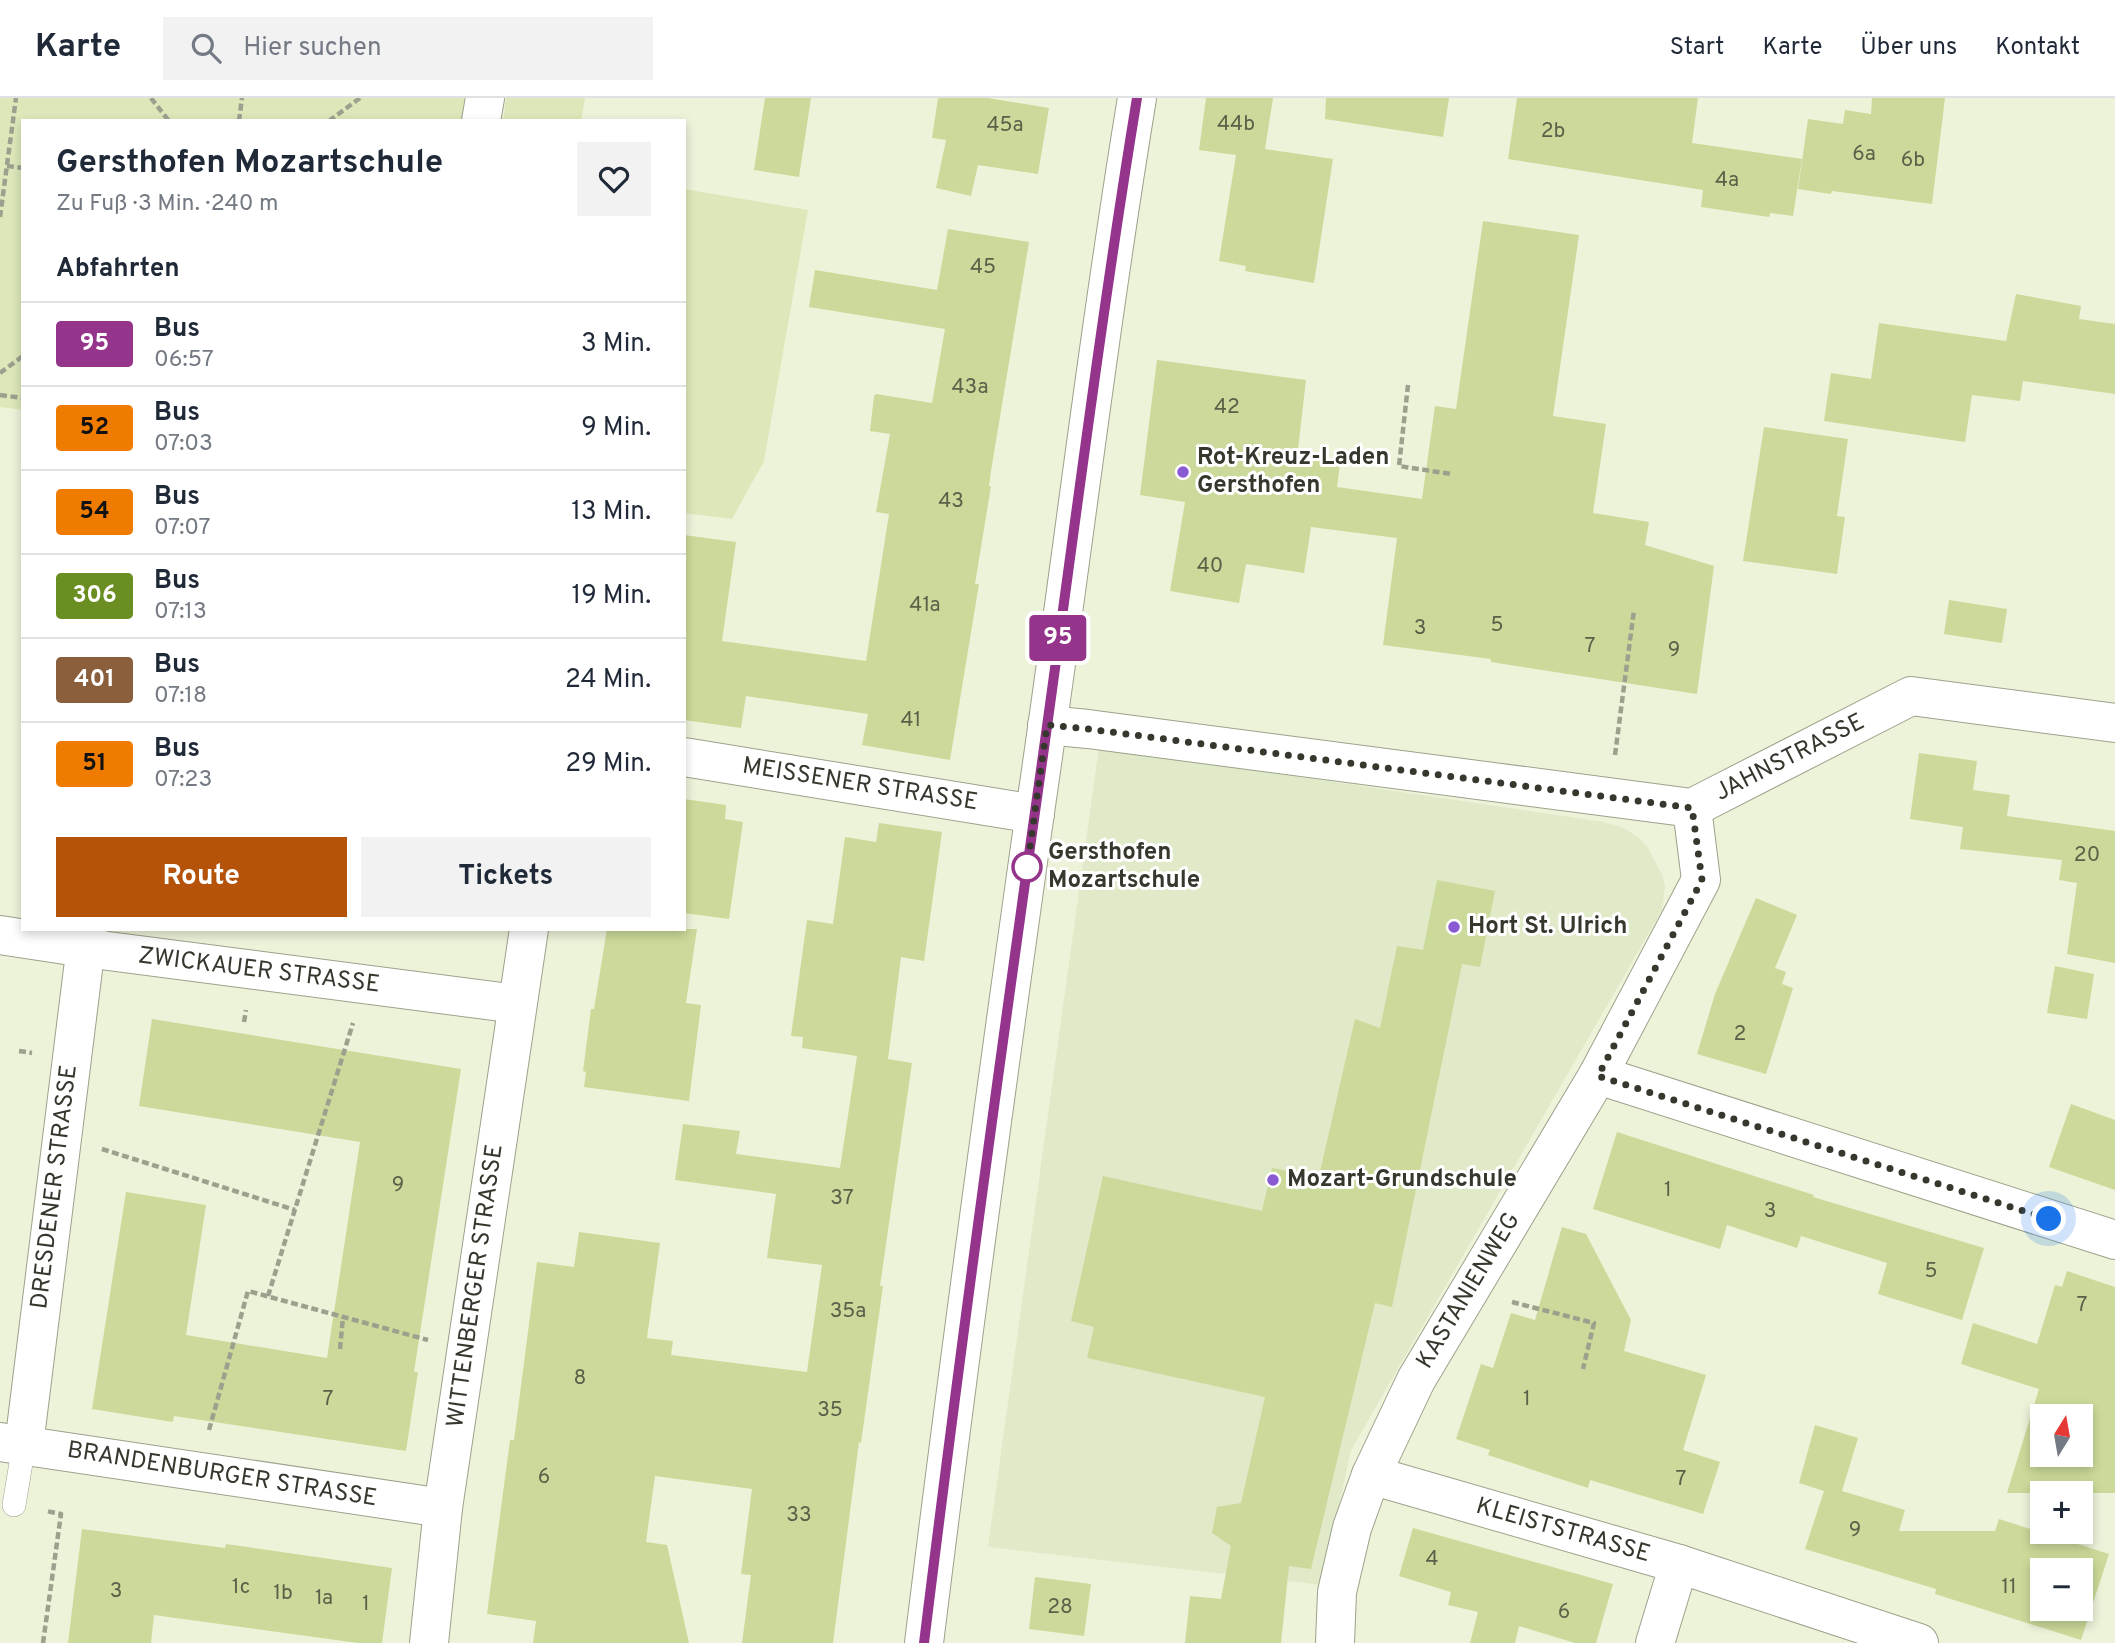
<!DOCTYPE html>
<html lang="de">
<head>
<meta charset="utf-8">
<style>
  body { margin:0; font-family:Overpass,sans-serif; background:#f2f2f3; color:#1f2937; height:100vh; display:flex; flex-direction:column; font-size:26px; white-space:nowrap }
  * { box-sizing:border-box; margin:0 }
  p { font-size:23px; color:#747a83 }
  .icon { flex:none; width:38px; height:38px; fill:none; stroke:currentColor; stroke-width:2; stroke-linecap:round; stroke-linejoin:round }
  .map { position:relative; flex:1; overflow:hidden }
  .panel { position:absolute; left:21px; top:21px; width:665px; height:812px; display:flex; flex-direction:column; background:#fff; border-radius:0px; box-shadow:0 4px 10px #0003 }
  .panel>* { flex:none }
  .badge { padding:0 14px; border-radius:5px; font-size:24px; line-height:46px }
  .needle { width:46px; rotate:11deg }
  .tools { position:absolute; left:2030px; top:1306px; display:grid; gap:14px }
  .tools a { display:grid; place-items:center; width:63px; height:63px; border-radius:0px; background:#fff; box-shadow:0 4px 10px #0003; font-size:35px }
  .you { position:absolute; width:35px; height:35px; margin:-18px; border:5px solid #fff; border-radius:50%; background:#1a73e8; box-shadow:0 0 0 10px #1a73e833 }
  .map>.badge { position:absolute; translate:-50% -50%; box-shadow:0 0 0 4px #fff }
  h2 { padding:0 35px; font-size:26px; line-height:63px }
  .round { display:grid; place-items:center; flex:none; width:74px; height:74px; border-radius:0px; background:#f2f2f3 }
  .overview { display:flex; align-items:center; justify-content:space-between; height:119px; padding:0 35px }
  h1 { font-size:33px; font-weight:700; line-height:52px }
  .button { display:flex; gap:14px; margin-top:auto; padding:14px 35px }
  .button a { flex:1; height:80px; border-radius:0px; background:#b45309; color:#fff; font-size:28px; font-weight:700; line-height:80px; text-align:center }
  .button a+a { background:#f2f2f3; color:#1f2937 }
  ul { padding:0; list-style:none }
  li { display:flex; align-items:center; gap:21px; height:84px; padding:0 35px; border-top:2px solid #e0e1e3 }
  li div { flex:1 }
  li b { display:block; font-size:26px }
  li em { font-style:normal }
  li .badge { min-width:77px; font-weight:700; text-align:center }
  header { display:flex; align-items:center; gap:42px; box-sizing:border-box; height:98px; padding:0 35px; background:#fff; border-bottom:2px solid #e0e1e3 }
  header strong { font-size:33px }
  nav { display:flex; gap:38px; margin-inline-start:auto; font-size:24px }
  .search { width:490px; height:63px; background:#f2f2f3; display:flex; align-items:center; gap:18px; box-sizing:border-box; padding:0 24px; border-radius:0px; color:#747a83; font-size:26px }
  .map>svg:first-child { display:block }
  .built { fill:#e0e9c8 }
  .green { fill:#dce8b9 }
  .building { fill:#cbda9a; fill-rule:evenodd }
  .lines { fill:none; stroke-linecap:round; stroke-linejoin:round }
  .service-casing { stroke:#9ca28b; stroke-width:24 }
  .minor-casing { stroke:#9ca28b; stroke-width:40 }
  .tertiary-casing { stroke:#9ca28b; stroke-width:40 }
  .path { stroke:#9ca18e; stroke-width:4.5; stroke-dasharray:7 3.5; stroke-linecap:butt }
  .service { stroke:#fff; stroke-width:23 }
  .minor { stroke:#fff; stroke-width:38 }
  .tertiary { stroke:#fff; stroke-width:38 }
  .line-casing { stroke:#fff; stroke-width:16 }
  .line { stroke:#95348b; stroke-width:10 }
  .walk { stroke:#36382e; stroke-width:7; stroke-dasharray:0 12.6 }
  .poi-dot { fill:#8a5ad3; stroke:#fff; stroke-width:2.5 }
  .stop-dot { fill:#fff; stroke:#95348b; stroke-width:3.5 }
  .labels { text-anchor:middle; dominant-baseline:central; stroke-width:6; stroke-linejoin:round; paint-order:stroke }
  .number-label { font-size:21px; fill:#5b6049 }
  .poi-label { font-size:24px; font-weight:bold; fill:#36382e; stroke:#fff; text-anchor:start }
  .street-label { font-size:24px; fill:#36382e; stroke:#fff }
  .stop-label { font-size:24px; font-weight:bold; fill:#36382e; stroke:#fff; text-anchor:start }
</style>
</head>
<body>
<header>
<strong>Karte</strong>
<div class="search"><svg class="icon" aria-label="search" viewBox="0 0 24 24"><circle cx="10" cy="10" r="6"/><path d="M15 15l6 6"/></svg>Hier suchen</div>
<nav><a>Start</a><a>Karte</a><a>Über uns</a><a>Kontakt</a></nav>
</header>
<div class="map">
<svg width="2115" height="1545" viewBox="0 0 2115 1545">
  <rect width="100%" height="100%" fill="#ecf3d9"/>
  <path class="built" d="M1099,649L1603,724L1624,730L1639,740L1648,750L1663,779L1665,789L1662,812L1351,1352L1322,1487L988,1449Z"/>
  <g class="green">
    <path d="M0,0H467L464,23H23V312L0,309Z"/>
    <path d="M506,0H585L581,23H503Z"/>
    <path d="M684,91L808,112L764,363L732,421L684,415Z"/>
  </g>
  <g class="building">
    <path d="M765,0H811L799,79L754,72Z"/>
    <path d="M938,0H988L1049,10L1038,76L978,67L971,98L936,90L946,42L932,40Z"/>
    <path d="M1206,0H1273L1265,51L1333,61L1314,185L1245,173L1246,168L1219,163L1236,57L1199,52Z"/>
    <path d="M1326,0H1449L1443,39L1325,21Z"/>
    <path d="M1517,0H1698L1692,45L1802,61L1793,118L1770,115L1769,119L1701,109L1703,92L1508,61Z"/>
    <path d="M1872,0H1945L1932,106L1832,93L1831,96L1798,91L1808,21L1843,26L1845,12L1871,16Z"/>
    <path d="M1483,123L1579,137L1553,318L1606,326L1593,415L1649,424L1645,447L1714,468L1697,596L1491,564V561L1383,547L1397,440L1311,429L1304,475L1246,466L1239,505L1170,493L1185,404L1140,397L1157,262L1306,282L1297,360L1340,366L1337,389L1422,401L1435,308L1456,311Z"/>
    <path d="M948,131L1029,144L991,373L989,388H991L975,486H979L950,662L862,647L868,616L746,598L741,630L684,622V437L736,444L722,543L866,563L889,416L876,414L890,336L870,333L874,298L876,296L932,305L945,231L809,209L815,172L937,192Z"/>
    <path d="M2016,196L2081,208L2079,221L2115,226V296L2023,283L2020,303L1972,297L1965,344L1824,323L1831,275L1871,281L1879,225L2006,243Z"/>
    <path d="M1764,329L1848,341L1837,418L1845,419L1837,476L1743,463Z"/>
    <path d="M1949,502L2007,511L2002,545L1944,536Z"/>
    <path d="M1919,655L1977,663L1973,692L2010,697L2007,718L2115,733V865L2067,856L2077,785L2059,782L2062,762L1960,751L1963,729L1910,721Z"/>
    <path d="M684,701L726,707L725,721L743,724L729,821L684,815Z"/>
    <path d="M879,725L942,734L924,863L901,859L888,961L912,965L880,1188H883L861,1345L859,1344L833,1545H742L751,1477L741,1476L752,1391L655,1378L646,1444L667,1447L689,1545H533L536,1523L487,1516L510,1342H514L537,1164L574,1169L579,1134L660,1145L647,1240L673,1243L671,1257L807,1274L822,1167L767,1160L776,1096L675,1082L683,1026L740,1033L736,1056L840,1070L857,958L802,950L803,939L791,938L807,822L833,826L845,739L876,744Z"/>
    <path d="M1437,782L1495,793L1480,869L1462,866L1392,1209L1375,1205L1311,1471L1289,1468L1281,1545H1185L1190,1498L1221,1501L1231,1448L1212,1435L1217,1409L1241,1405L1265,1299L1087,1260L1094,1229L1071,1223L1103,1078L1262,1113L1272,1070L1319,1078L1355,921L1380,930L1397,848L1423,852Z"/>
    <path d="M1756,800L1797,817L1775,870L1786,874L1782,886L1793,890L1766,976L1697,956L1715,896Z"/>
    <path d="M607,831H697L686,905L701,907L689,1003L584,989L586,974L583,973L591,911H594Z"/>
    <path d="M2055,868L2094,876L2087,921L2047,915Z"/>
    <path d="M152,921L461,971L414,1274H418L406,1353L174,1318L173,1324L92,1311L126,1094L206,1107L186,1237L327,1260L360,1044L139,1008Z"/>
    <path d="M2071,1006L2115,1022V1092L2049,1069Z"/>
    <path d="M1617,1034L1814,1097L1813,1099L1984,1150L1962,1222L1878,1196L1887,1165L1801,1138L1797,1150L1727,1127L1720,1151L1593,1111Z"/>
    <path d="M1562,1129L1586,1136L1631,1222L1624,1253L1706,1277L1683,1352L1720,1364L1703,1416L1590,1382L1588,1390L1488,1357L1490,1352L1456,1341L1481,1266L1493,1270L1511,1215L1535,1222Z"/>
    <path d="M2067,1173L2115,1189V1395H2007L2039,1291L1961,1266L1973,1225L2037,1246L2055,1187L2062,1189ZM2042,1318H2081V1356H2042Z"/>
    <path d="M1815,1327L1858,1340L1842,1393L1905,1412L1899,1433H1995L1999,1421L2109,1456L2081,1542L1935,1496L1936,1491L1805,1451L1824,1393L1799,1385ZM2042,1472H2081V1510H2042Z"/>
    <path d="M1413,1430L1613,1486L1596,1545H1575L1519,1528L1515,1545H1470L1478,1514L1448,1507L1451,1494L1399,1478Z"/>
    <path d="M82,1431L225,1450L226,1446L392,1470L382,1545H358L154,1517L151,1545H68Z"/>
    <path d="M1035,1479L1091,1486L1084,1538L1029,1531Z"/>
  </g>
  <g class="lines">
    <defs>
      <path id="service" d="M14,1407L24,1347"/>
      <g id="minor">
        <path d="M481,23L485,0"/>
        <path d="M1047,627L1088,631L1692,710L1911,598L2115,625"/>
        <path d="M684,659L1035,716"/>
        <path d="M0,837L85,850L517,906"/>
        <path d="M1598,977L2115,1142"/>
        <path d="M0,1344L443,1410"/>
        <path d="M24,1347L88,831"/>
        <path d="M1371,1377L1679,1466L1919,1545"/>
        <path d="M429,1545L443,1410L529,831"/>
        <path d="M1335,1545L1337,1494L1352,1430L1371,1377L1416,1282L1598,977L1701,782L1692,710"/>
        <path d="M1655,1545L1679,1466"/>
      </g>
      <path id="tertiary" d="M924,1545C958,1268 996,990 1035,714C1070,476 1098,237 1137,0"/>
    </defs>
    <use href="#service" class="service-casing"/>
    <use href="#minor" class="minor-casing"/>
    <use href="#tertiary" class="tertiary-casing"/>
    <g class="path">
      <path d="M151,0L169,23"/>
      <path d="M239,23L242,0"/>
      <path d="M329,23L360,0"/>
      <path d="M7,68L23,70"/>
      <path d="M0,119L16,0"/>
      <path d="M0,275L23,258"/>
      <path d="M1408,287L1399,368L1451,376"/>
      <path d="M0,297L23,300"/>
      <path d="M1615,657L1634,512"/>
      <path d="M244,924L246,912"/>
      <path d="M19,953L32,955"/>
      <path d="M102,1051L295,1112"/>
      <path d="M268,1198L353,925"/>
      <path d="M1512,1204L1594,1225L1583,1271"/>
      <path d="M340,1251L343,1219"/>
      <path d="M209,1332L248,1193L428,1242"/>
      <path d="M43,1545L61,1416L46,1413"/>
    </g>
    <use href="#service" class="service"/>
    <use href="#minor" class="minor"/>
    <use href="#tertiary" class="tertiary"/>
  </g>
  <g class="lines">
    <defs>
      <path id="line" d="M924,1545C958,1268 996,990 1035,714C1069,476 1098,237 1137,0"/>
    </defs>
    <use href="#line" class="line-casing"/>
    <use href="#line" class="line"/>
    <path class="walk" d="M1027,769V771L1047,627L1088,631L1692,710L1702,782L1598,978L2049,1121"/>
  </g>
  <g class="poi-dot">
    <circle cx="1183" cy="374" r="7"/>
    <circle cx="1454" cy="829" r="7"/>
    <circle cx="1273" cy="1082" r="7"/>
  </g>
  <circle class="stop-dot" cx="1027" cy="769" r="14"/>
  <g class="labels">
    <g class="number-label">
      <text x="1236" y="26">44b</text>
      <text x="1005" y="27">45a</text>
      <text x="1553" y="33">2b</text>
      <text x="1864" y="56">6a</text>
      <text x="1913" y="62">6b</text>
      <text x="1727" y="82">4a</text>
      <text x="983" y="169">45</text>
      <text x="970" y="289">43a</text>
      <text x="1227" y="309">42</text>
      <text x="951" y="403">43</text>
      <text x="1210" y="468">40</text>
      <text x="925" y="507">41a</text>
      <text x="1497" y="527">5</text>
      <text x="1420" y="530">3</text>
      <text x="1590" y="548">7</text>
      <text x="1674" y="552">9</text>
      <text x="911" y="622">41</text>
      <text x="2087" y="757">20</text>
      <text x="1740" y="936">2</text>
      <text x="398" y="1087">9</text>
      <text x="1668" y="1092">1</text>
      <text x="842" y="1100">37</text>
      <text x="1770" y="1113">3</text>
      <text x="1931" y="1173">5</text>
      <text x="2082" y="1207">7</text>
      <text x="848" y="1213">35a</text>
      <text x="580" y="1280">8</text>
      <text x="328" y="1301">7</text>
      <text x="1527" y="1301">1</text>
      <text x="830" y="1312">35</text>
      <text x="544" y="1379">6</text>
      <text x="1681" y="1381">7</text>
      <text x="799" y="1417">33</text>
      <text x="1855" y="1432">9</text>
      <text x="1432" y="1461">4</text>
      <text x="241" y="1489">1c</text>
      <text x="2009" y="1489">11</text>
      <text x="116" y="1493">3</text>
      <text x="283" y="1495">1b</text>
      <text x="324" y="1500">1a</text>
      <text x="366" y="1506">1</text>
      <text x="1060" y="1509">28</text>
      <text x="1564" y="1514">6</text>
    </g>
    <g class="poi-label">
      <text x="1197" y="360">Rot-Kreuz-Laden<tspan x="1197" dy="28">Gersthofen</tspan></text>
      <text x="1468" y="829">Hort St. Ulrich</text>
      <text x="1287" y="1082">Mozart-Grundschule</text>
    </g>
    <g class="street-label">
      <text transform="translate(1790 660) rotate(-27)">JAHNSTRASSE</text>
      <text transform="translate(860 687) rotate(9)">MEISSENER STRASSE</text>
      <text transform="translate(259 873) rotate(7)">ZWICKAUER STRASSE</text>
      <text transform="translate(55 1089) rotate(-83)">DRESDENER STRASSE</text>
      <text transform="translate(476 1188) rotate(-82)">WITTENBERGER STRASSE</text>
      <text transform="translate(1469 1193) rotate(-59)">KASTANIENWEG</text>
      <text transform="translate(222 1377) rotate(9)">BRANDENBURGER STRASSE</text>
      <text transform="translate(1563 1433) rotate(16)">KLEISTSTRASSE</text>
    </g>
    <g class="stop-label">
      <text x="1048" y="755">Gersthofen<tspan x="1048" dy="28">Mozartschule</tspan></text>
    </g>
  </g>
</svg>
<div class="tools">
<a><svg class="needle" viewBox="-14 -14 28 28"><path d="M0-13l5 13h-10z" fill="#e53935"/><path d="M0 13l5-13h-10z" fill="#747a83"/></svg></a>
<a>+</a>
<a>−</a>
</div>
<div class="you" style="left:2049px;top:1121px"></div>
<b class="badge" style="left:1058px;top:540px;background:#95348b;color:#fff">95</b>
<section class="panel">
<div class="overview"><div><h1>Gersthofen Mozartschule</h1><p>Zu Fuß · 3 Min. · 240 m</p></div><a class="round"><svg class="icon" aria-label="heart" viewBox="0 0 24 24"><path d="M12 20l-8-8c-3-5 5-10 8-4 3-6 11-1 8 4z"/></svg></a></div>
<h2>Abfahrten</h2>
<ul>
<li><span class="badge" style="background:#95348b;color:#fff">95</span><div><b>Bus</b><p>06:57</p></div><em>3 Min.</em></li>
<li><span class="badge" style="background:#ef7c00;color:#111">52</span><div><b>Bus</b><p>07:03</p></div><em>9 Min.</em></li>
<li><span class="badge" style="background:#ef7c00;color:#111">54</span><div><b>Bus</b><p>07:07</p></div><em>13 Min.</em></li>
<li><span class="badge" style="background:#6b8e23;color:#fff">306</span><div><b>Bus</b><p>07:13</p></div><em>19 Min.</em></li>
<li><span class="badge" style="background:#8b5e3c;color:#fff">401</span><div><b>Bus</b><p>07:18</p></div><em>24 Min.</em></li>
<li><span class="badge" style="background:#ef7c00;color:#111">51</span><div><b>Bus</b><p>07:23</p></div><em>29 Min.</em></li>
</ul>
<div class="button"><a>Route</a><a>Tickets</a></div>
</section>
</div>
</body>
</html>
